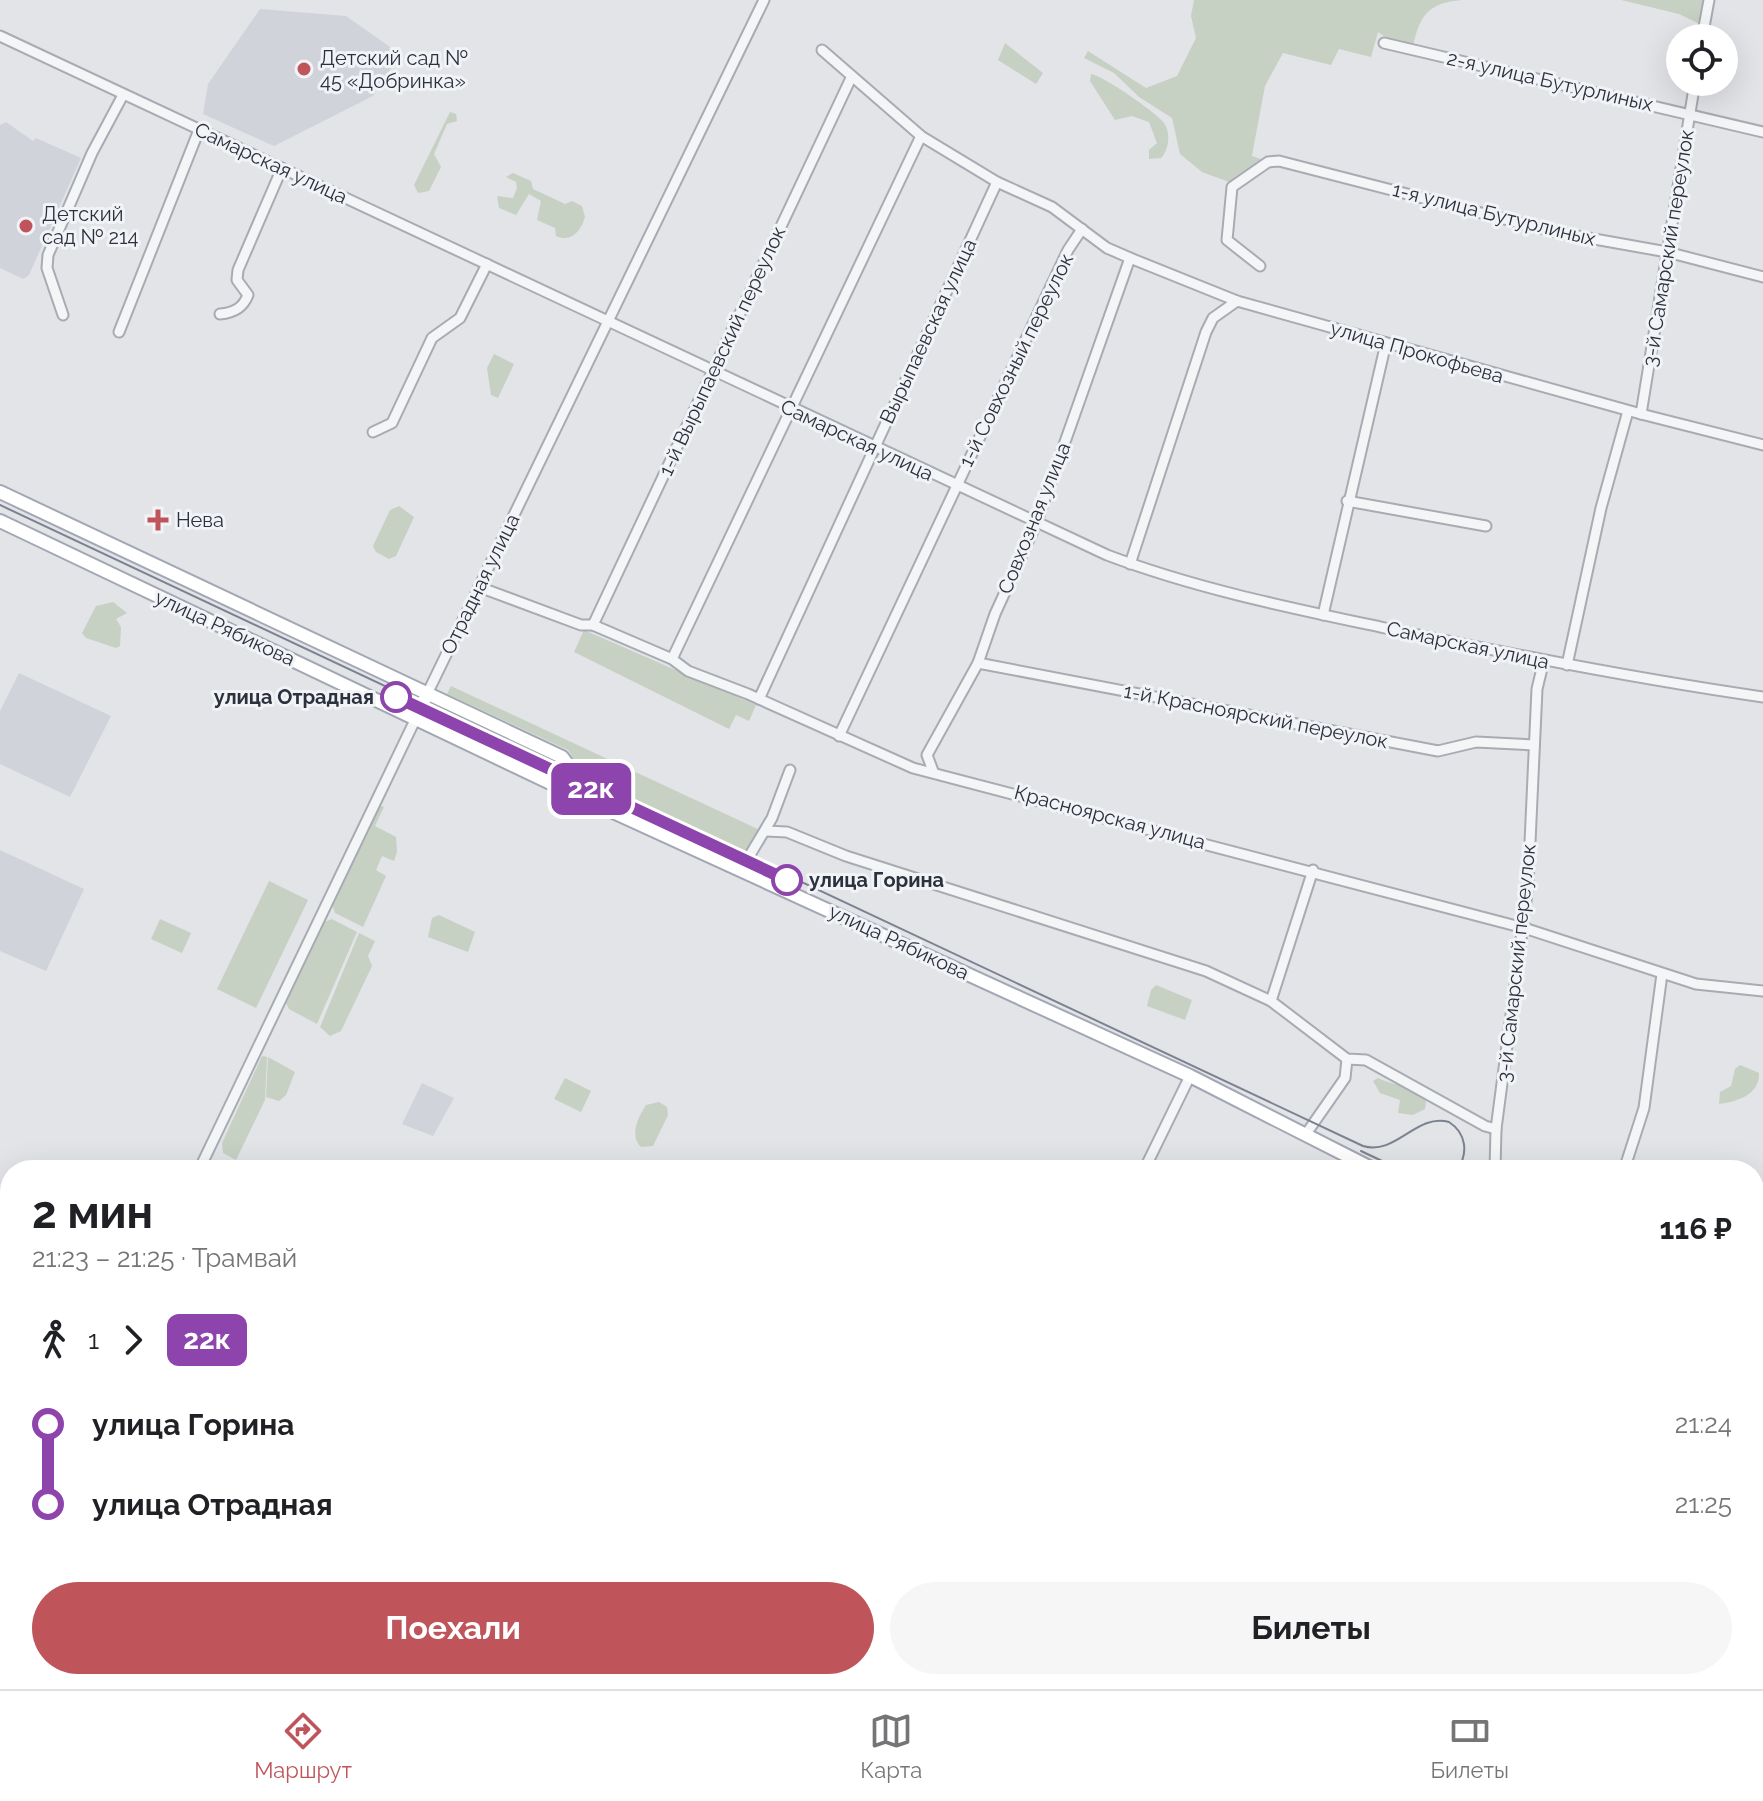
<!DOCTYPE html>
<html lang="ru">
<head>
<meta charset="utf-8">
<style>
  body { margin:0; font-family:Raleway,sans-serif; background:#f6f6f6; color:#202124; height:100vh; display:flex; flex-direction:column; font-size:30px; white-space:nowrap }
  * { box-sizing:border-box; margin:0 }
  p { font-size:26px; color:#757577 }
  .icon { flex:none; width:44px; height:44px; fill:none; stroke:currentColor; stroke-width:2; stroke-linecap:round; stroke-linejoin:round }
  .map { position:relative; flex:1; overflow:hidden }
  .panel { position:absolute; left:0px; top:1160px; width:1764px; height:530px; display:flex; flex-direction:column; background:#fff; border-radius:32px 32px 0 0; box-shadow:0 8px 32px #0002 }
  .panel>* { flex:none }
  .badge { padding:0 16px; border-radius:12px; font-size:28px; line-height:52px }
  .buttons { position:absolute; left:1666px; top:24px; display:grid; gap:16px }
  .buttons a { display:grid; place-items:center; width:72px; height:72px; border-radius:50%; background:#fff; box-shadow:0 8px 32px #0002; font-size:40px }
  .map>.badge { position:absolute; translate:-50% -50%; box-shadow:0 0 0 4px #fff }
  .legs { display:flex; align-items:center; gap:12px; height:88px; padding:0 32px; font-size:26px }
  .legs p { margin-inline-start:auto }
  .overview { display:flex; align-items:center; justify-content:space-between; height:136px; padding:0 32px }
  h1 { font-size:44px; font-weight:700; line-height:60px }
  .button { display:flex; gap:16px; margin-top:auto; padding:16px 32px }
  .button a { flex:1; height:92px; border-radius:48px; background:#bf555b; color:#fff; font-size:32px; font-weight:700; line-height:92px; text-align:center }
  .button a+a { background:#f6f6f6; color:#202124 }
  ul { padding:0 32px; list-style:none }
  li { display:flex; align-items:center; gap:28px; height:80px; font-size:30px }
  li i { display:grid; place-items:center; width:12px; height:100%; margin:0 10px; background:currentColor }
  li i::after { content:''; width:20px; height:20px; margin:-10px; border:6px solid; border-radius:50%; background:#fff }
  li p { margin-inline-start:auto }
  li:first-child i { background:linear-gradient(#0000 50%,currentColor 0) }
  li:last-child i { background:linear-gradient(currentColor 50%,#0000 0) }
  .tabs { display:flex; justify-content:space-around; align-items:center; height:112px; border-top:2px solid #e0e0e0; background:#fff; font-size:22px; color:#757577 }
  .tabs a { display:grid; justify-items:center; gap:4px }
  .tabs .current { color:#bf555b }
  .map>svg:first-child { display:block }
  .built { fill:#d0d3da }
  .green { fill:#c6d1c4 }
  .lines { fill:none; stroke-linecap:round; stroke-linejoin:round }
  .minor-casing { stroke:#a8abb2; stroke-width:13 }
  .major-casing { stroke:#a2a7b3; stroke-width:16 }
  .minor { stroke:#f4f5f7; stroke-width:9 }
  .major { stroke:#fff; stroke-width:12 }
  .tram { stroke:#7d8290; stroke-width:2 }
  .line-1-casing { stroke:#fff; stroke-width:18 }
  .line-1 { stroke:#8e44ad; stroke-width:12 }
  .poi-dot { fill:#bf555b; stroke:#f1f3f6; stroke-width:3 }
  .stop-1-dot { fill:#fff; stroke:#8e44ad; stroke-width:4 }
  .labels { text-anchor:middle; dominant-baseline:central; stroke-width:6; stroke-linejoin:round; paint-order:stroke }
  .poi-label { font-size:20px; fill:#2c313e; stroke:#f1f3f6; text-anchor:start }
  .street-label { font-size:20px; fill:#2c313e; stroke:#f1f3f6 }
  .stop-label { font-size:20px; font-weight:bold; fill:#2c313e; stroke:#f1f3f6; text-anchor:end }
</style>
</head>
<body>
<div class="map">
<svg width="1763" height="1689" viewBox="0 0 1763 1689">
  <rect width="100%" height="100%" fill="#e2e4e8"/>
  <g class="built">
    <path d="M260,9L346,16L400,54L373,96L274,146L203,114L208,84Z"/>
    <path d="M6,122L33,141L36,138L81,158L29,275L23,279L0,268V125Z"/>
    <path d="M19,673L111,716L70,797L0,764V711Z"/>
    <path d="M0,850L84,889L46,971L0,951Z"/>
    <path d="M422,1083L454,1098L433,1136L402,1124Z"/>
    <path d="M0,1256L10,1261V1369L0,1365Z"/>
    <path d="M636,1680H727L723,1689H655Z"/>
    <path d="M923,1680H1244L1263,1689H919Z"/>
  </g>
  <g class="green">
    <path d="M1194,0H1462C1428,3 1420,15 1413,46L1394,43L1378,32L1371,57L1339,49L1331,65L1283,53L1265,86L1253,150L1252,156L1264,160L1229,182L1202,172L1180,154L1172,118L1139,97L1114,73L1084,58L1088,51L1146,88L1177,76L1196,38L1191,16Z"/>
    <path d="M1621,0H1707L1700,24L1679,14Z"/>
    <path d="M1005,43L1043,73L1036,84L998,60Z"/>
    <path d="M1091,74C1102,75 1157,113 1164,123C1171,133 1169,150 1161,158L1149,159V150L1157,143L1149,122L1132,116L1115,120L1090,81Z"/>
    <path d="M450,112L456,114L457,121L447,124L434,154L441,167L429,191L418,193L414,185Z"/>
    <path d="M513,173L531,181L533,189L565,204L572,201L582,206L585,217C581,231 571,243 556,236L555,228L537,220L541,201L529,194L516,215L499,208L497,196L513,198L517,188L516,182L506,177Z"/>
    <path d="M494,354L514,364L498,398L491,395L487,368Z"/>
    <path d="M399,506L414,517L396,556L389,559L376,552L373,546L390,510Z"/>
    <path d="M113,602L127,613L116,619L121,627L120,646L116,648L86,638L82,633L96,606Z"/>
    <path d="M584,630L756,705L749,721L736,715L729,729L574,652Z"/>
    <path d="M451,686L762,831L747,852L588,780L568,750L447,694Z"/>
    <path d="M379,805L384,807L375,826L396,837L397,852L394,861L382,856L376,870L386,876L363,927L335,913L332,904Z"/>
    <path d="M269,881L308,900L256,1008L217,989Z"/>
    <path d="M439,915L475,932L468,952L428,937L432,918Z"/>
    <path d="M160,919L191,933L182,953L151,939Z"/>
    <path d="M332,919L357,932L317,1024L289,1009L286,1003L324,922Z"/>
    <path d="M359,933L375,941L368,956L372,966L341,1031L330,1036L320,1027Z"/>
    <path d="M1156,985L1192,1000L1185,1020L1147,1006L1151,990Z"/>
    <path d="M262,1056L267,1057L265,1100L236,1160L223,1153L222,1143Z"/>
    <path d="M268,1057L295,1072L286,1095L279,1101L266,1097Z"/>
    <path d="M1740,1065L1759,1073C1760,1095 1736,1102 1719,1104L1720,1092L1731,1086L1735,1069Z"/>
    <path d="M565,1078L591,1091L581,1112L554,1099Z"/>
    <path d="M1378,1078C1395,1086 1412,1085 1426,1101L1425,1109L1413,1115L1398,1113L1400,1100L1380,1093L1373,1081Z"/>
    <path d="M659,1102L667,1107L668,1115L653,1146L641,1147C629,1135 638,1118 646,1105Z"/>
    <path d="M1763,1516V1689H1656L1651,1680H1754V1521Z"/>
  </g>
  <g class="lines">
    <defs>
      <g id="minor">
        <path d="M0,36L1107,555C1197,589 1291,608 1385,628C1510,654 1636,679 1763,697"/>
        <path d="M1702,38L1709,0"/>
        <path d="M1384,43L1763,132"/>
        <path d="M822,50L921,136L997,182L1052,207L1107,248L1130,258L1237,301L1641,414L1763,445"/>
        <path d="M1260,266L1227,240L1232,187L1268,162L1279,161L1555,232L1667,252L1763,277"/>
        <path d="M220,314C234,313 243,308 248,295L237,280L238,270L282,168"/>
        <path d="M63,315L47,268L48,255L92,153L123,95"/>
        <path d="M119,332L199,130"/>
        <path d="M1641,414L1695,82"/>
        <path d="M373,432L392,423L432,338L460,318L487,264"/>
        <path d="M1347,501L1486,526"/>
        <path d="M1130,564L1206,332L1213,318L1237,301"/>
        <path d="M479,587L581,625H593L672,659L688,671L748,694L913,768L1524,928L1696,984L1763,991"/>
        <path d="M1323,615L1386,343"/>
        <path d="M593,625L851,78"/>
        <path d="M672,659L921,136"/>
        <path d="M978,663L1438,751L1476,742L1534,745"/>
        <path d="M1567,665L1601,508L1628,411"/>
        <path d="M428,692L764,0"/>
        <path d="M759,699L997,182"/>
        <path d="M839,736L1068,250L1082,229"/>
        <path d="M933,771L927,755L978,663L995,614L1036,524L1130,258"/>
        <path d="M766,831L787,832L846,856L1206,971L1271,1001L1347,1059L1366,1060L1485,1126L1496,1129"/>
        <path d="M741,870L772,818L790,770"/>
        <path d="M1271,1001L1313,870"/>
        <path d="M1306,1134L1345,1078L1347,1059"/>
        <path d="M199,1170L416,718"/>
        <path d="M1144,1170L1190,1076"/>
        <path d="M1495,1170L1496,1129L1528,886L1537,689L1544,660"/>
        <path d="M1624,1170L1644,1108L1662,974"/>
        <path d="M1754,1268L1763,1266"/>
        <path d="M0,1559L10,1563"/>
        <path d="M0,1603L10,1578"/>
        <path d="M254,1680L273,1689"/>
        <path d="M1625,1680L1629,1689"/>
        <path d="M901,1689L905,1680"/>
      </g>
      <g id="major">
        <path d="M0,492L562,757L596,801"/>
        <path d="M0,521L563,789L1190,1076L1375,1170"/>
        <path d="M416,718L428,692"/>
        <path d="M1754,1321L1763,1337"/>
      </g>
    </defs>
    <use href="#minor" class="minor-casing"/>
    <use href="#major" class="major-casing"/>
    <use href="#minor" class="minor"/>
    <use href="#major" class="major"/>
    <g class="tram">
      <path d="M0,505L1363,1146C1396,1156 1416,1113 1449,1122C1466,1133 1469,1153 1457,1170"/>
      <path d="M1361,1151L1401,1170"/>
    </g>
  </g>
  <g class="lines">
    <defs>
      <path id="line-1" d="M396,697L787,880"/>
    </defs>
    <use href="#line-1" class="line-1-casing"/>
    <use href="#line-1" class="line-1"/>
  </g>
  <g class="poi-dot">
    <circle cx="304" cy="69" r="8"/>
    <circle cx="26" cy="226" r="8"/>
    <path d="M154 508h8v8h8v8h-8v8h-8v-8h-8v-8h8z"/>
  </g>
  <g class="stop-1-dot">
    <circle cx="396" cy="697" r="14"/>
    <circle cx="787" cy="880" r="14"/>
  </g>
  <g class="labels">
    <g class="poi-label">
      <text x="320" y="58">Детский сад №<tspan x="320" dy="23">45 «Добринка»</tspan></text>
      <text x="42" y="214">Детский<tspan x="42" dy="23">сад № 214</tspan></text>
      <text x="176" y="520">Нева</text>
    </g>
    <g class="street-label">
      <text transform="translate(1550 81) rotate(13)">2-я улица Бутурлиных</text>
      <text transform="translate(271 163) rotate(25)">Самарская улица</text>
      <text transform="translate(1494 214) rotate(14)">1-я улица Бутурлиных</text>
      <text transform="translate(1668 248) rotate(-81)">3-й Самарский переулок</text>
      <text transform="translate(928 331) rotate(-65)">Вырыпаевская улица</text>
      <text transform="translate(722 351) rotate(-65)">1-й Вырыпаевский переулок</text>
      <text transform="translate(1417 352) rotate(16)">улица Прокофьева</text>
      <text transform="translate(1016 360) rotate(-64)">1-й Совхозный переулок</text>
      <text transform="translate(857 440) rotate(25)">Самарская улица</text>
      <text transform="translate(1034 518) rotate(-68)">Совхозная улица</text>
      <text transform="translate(480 584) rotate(-64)">Отрадная улица</text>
      <text transform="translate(225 628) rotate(25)">улица Рябикова</text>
      <text transform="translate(1468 645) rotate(12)">Самарская улица</text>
      <text transform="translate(1256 716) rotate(11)">1-й Красноярский переулок</text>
      <text transform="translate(1110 817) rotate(15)">Красноярская улица</text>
      <text transform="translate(899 942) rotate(25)">улица Рябикова</text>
      <text transform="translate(1516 963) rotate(-84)">3-й Самарский переулок</text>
    </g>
    <g class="stop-label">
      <text x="374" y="697">улица Отрадная</text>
      <text x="809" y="880" text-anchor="start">улица Горина</text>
    </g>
  </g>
</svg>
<div class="buttons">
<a><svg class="icon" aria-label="locate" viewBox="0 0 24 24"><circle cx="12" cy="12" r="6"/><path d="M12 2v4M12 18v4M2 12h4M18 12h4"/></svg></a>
</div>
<b class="badge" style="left:591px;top:789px;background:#8e44ad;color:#fff">22к</b>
<section class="panel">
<div class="overview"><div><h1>2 мин</h1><p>21:23 – 21:25 · Трамвай</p></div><b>116 ₽</b></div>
<div class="legs"><svg class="icon" aria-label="walk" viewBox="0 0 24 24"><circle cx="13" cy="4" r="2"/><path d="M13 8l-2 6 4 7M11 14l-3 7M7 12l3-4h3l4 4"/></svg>1<svg class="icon" aria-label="forward" viewBox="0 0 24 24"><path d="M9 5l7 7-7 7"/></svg><b class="badge" style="background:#8e44ad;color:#fff">22к</b></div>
<ul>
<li><i style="color:#8e44ad"></i><b>улица Горина</b><p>21:24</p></li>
<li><i style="color:#8e44ad"></i><b>улица Отрадная</b><p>21:25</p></li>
</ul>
<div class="button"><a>Поехали</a><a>Билеты</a></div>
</section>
</div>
<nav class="tabs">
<a class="current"><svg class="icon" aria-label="directions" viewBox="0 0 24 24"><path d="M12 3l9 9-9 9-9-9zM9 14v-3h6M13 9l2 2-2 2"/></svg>Маршрут</a>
<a><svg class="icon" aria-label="map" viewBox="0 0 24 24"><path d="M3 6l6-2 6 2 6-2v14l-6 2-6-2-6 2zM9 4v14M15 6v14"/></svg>Карта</a>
<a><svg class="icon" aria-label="tickets" viewBox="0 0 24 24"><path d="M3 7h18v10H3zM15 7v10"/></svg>Билеты</a>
</nav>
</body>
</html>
